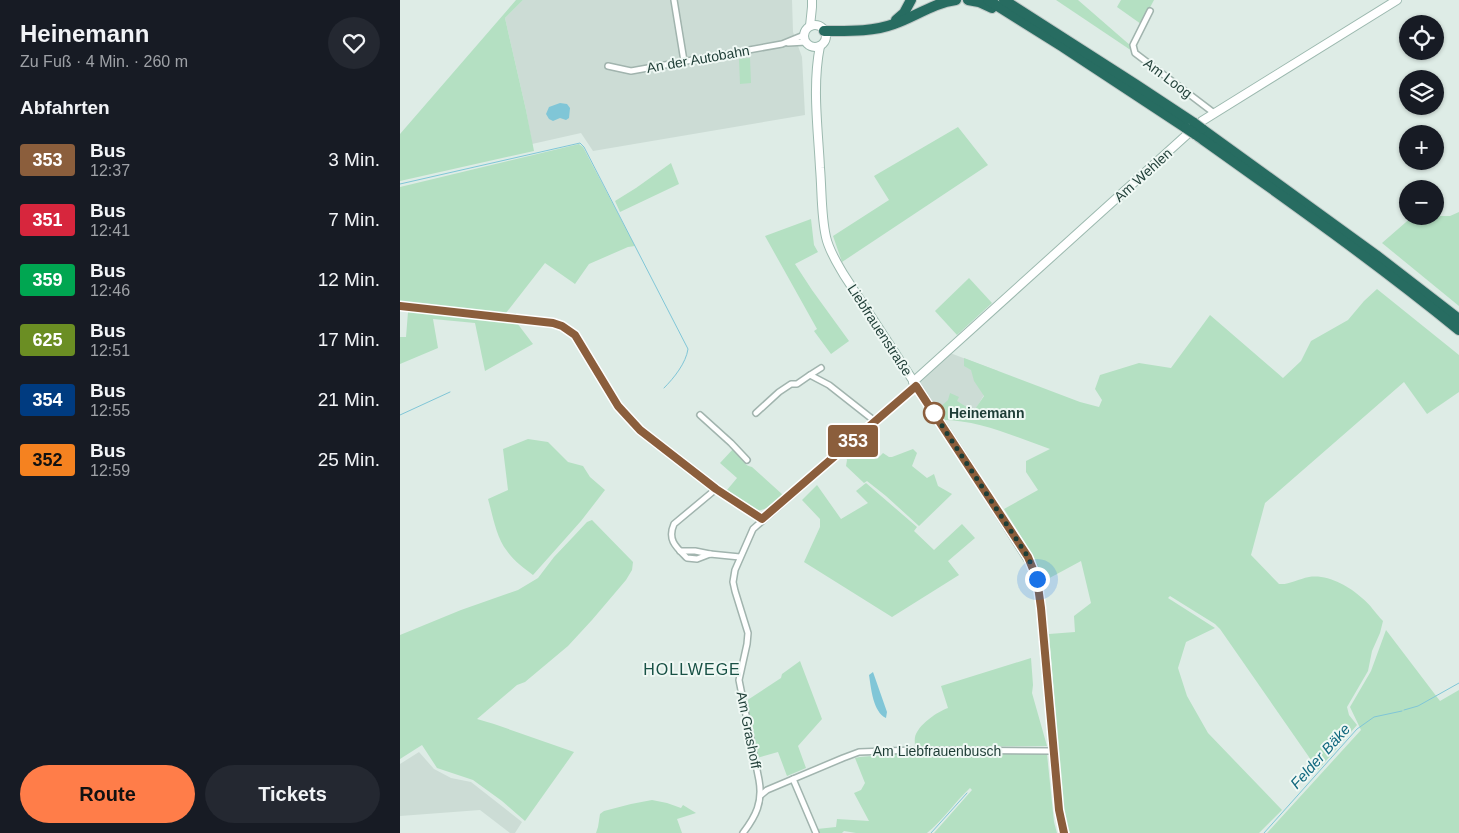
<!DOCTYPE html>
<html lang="de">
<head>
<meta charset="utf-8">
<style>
  body { margin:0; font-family:Helvetica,sans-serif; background:#242831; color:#f1f3f6; height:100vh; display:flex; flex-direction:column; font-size:19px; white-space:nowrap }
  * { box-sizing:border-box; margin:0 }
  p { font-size:16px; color:#9ea1a6 }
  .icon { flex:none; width:28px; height:28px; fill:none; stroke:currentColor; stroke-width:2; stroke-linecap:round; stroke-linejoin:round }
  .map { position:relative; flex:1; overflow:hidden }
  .sheet { display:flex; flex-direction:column; background:#171b24; width:400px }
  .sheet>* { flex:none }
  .badge { padding:0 10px; border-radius:4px; font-size:18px; line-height:32px }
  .tools { position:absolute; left:999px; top:15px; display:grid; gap:10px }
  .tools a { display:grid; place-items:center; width:45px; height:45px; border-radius:50%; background:#171b24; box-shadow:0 1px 4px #0004; font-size:25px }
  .you { position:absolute; width:25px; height:25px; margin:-12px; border:4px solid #fff; border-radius:50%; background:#1a73e8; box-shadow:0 0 0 8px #1a73e833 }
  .map>.badge { position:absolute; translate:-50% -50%; box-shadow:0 0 0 2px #fff }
  h2 { padding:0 20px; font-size:19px; line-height:45px }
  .round { display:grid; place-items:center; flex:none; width:52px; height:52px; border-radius:26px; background:#242831 }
  .headline { display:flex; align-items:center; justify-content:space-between; height:85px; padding:0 20px }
  h1 { font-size:24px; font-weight:600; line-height:38px }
  .button { display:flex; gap:10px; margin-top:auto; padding:10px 20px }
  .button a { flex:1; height:58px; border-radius:30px; background:#ff7d49; color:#111; font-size:20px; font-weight:600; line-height:58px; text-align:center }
  .button a+a { background:#242831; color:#f1f3f6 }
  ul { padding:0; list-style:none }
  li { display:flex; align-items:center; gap:15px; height:60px; padding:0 20px }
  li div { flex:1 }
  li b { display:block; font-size:19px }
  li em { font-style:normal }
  li .badge { min-width:55px; font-weight:700; text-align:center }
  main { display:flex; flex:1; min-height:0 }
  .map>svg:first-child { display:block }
  .built { fill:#ccdcd5 }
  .green { fill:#b4e0c2 }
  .water { fill:#80c6d7 }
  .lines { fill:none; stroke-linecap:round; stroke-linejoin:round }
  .stream { stroke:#80c6d7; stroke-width:1 }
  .street-casing { stroke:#a1b4ae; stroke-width:8 }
  .secondary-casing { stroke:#9cb9af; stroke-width:10 }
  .highway-casing { stroke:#c0c9c7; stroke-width:12 }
  .street { stroke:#fff; stroke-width:5 }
  .secondary { stroke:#fff; stroke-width:8 }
  .highway { stroke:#276c61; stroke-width:10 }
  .highway-bridge-casing { stroke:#c0c9c7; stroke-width:12; stroke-linecap:butt }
  .highway-bridge { stroke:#276c61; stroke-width:10 }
  .line-casing { stroke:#fff; stroke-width:11 }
  .line { stroke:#8b5e3c; stroke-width:8 }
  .walk { stroke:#1e3d36; stroke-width:5; stroke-dasharray:0 9 }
  .stop-dot { fill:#fff; stroke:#8b5e3c; stroke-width:2.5 }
  .labels { text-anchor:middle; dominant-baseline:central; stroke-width:4; stroke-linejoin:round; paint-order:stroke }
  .street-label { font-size:14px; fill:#1e3d36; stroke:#eff8f4 }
  .stop-label { font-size:14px; font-weight:bold; fill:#1e3d36; stroke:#eff8f4; text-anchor:start }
  .water-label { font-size:15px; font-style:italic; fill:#12697f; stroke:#eff8f4 }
  .quarter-label { font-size:16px; letter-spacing:1px; fill:#185145; stroke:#eff8f4 }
</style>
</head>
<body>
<main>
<section class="sheet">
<div class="headline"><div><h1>Heinemann</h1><p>Zu Fuß · 4 Min. · 260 m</p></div><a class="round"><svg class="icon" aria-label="heart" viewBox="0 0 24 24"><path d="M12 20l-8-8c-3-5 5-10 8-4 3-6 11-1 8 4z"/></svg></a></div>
<h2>Abfahrten</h2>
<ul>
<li><span class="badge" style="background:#8b5e3c;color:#fff">353</span><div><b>Bus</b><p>12:37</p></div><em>3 Min.</em></li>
<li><span class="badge" style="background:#d7263d;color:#fff">351</span><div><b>Bus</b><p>12:41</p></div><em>7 Min.</em></li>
<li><span class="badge" style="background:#00a651;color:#fff">359</span><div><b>Bus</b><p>12:46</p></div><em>12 Min.</em></li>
<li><span class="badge" style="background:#6b8e23;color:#fff">625</span><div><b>Bus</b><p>12:51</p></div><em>17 Min.</em></li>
<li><span class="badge" style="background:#003b80;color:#fff">354</span><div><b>Bus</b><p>12:55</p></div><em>21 Min.</em></li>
<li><span class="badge" style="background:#f58220;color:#111">352</span><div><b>Bus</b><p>12:59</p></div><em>25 Min.</em></li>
</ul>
<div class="button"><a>Route</a><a>Tickets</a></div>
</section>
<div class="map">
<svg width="1059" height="833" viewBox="0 0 1059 833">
  <rect width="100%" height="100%" fill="#deece6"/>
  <g class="built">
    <path d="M123,0H392L393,32L402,57L405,115L193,151L181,133L132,144L126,110L105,18Z"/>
    <path d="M550,353L598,371L568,422L555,420H542L520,386L521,379Z"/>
    <path d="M19,752L34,769L51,778L71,782L122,822L115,833H110L80,810L0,816V764Z"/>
  </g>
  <g class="green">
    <path d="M116,0H123L105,18L126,110L134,151L0,181V134Z"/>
    <path d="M656,0H678L731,46L732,51Z"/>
    <path d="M721,0H754L741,24L717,7Z"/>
    <path d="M350,58L351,83L340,84L339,59Z"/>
    <path d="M558,127L588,165L442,262L433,236L489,200L474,176Z"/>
    <path d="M179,144L183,147L235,246L228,247L189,264L175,284L145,263L106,313H116L117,323L133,344L85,371L75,323L33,319L38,348L0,364V337H6L8,312L0,310V187Z"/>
    <path d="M271,163L279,184L220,212L215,201L236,188Z"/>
    <path d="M1059,212V306L982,243L1013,216H1050Z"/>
    <path d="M411,219L414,245L418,252L395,264L412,290L449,341L431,354L414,331L417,329L365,236Z"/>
    <path d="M569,278L592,303L557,335L535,311Z"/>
    <path d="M977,289L1059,355V392L1027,414L1004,382L865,503L851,555L879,584C889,585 898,579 909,577C927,574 949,586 962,598C970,604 976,614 983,621L980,633L972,651L968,671L947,707L949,715L957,725L918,770L820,629L815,624L770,596L768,598L815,628L786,642L778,668L787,696L808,733L882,810L859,833H670L667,825L663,804L649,634L675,632L674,616L691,603L681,561L644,581C634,555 619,533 604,509L638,490L626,472V461L650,449C615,437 580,420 542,420L536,411L548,400L550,393L559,397L557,401L565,406L575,409L584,396L574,381L571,370L564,366V358L680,402L699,407L702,400L695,389L700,375L739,363L771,368L810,315L883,378L901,361L911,341L948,320L964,301Z"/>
    <path d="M128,439L148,442L168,462L183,466L190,477L205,490L181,521L133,575C124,568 114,561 107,551C96,537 93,516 88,499L108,490L103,449Z"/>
    <path d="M457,441L477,459L483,453L489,457H492L513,449L517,453L512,466L527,478L534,474L538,486L552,494L519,526L486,496L467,481L464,483L446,466L447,460L444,452Z"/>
    <path d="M334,448C336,451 340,454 342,457C345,463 344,465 352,467L383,495L370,507L358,511L327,490L337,478L320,463Z"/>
    <path d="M466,483L517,527L514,531L534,550L562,524L575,538L548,561L559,575L492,617L404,562L420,527V519L402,500L417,485L441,519L468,503L456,491Z"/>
    <path d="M192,520L233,562L232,570L226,580L192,620L168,646L125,682L117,685L77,719L94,724L174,752L125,821L102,801L73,780L37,768L22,745L0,759V635L61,610L118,590L138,578L154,557L172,538L187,522Z"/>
    <path d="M986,630L1040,701L1059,690V833H867L961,730L950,707L971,671Z"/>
    <path d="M631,658L633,685L632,693L647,746L515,747C515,743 514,738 516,734C521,723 537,712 548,708L541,686Z"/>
    <path d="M400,661L422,719L398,746L406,768L387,776L378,752L357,758L346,701L381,678L382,674Z"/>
    <path d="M502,752L647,754L654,822L657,833H534L572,790L570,788C555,802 543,820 527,833H456L444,831L442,833H419L417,829L436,827L437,819L469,821L454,793L461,790L465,783L455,758L460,757L495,754L494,753Z"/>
    <path d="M252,800L267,803L281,808L283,805L296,813L277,819L282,833H196L198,827L200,814L204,811L231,804Z"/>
  </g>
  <g class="water">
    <path d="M160,103L167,104L170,108L169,118L166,120L160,118L153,121L149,119L146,114L149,107Z"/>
    <path d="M473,672L487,712L486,718C473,712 471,688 469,675Z"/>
  </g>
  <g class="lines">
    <g class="stream">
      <path d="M0,184L180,143L184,147L288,349C286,363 274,378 264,388"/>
      <path d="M0,415L50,392"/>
      <path d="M1004,710L1018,706L1059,683"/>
      <path d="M531,833L567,793"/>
      <path d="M864,833L957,729L974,717L1002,711"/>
    </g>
    <defs>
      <g id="street">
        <path d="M274,0L284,61"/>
        <path d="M750,11L733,45L735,53L814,113"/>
        <path d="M388,43L406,42"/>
        <path d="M208,66L231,71L382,44L404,35"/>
        <path d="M0,306L153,323L162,326L175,335L218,406L240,430L316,489L362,519"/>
        <path d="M410,375L421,368"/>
        <path d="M356,413L379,392L391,384H397L410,375L429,385L476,422"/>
        <path d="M300,415L331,443L347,460"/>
        <path d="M316,489L274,524C267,540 276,547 287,558L297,559L310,554L340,557"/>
        <path d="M280,551H295L310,554"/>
        <path d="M393,779L416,833"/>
        <path d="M361,795L367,790L443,758L459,752L514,750L654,751"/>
        <path d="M343,833C356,816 363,802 359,780L339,680L347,644L348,633L335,591L333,582L335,570L353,529L516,386"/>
      </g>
      <g id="secondary">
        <circle cx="415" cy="36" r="11"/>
        <path d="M410,26L412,7V0"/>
        <path d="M420,46C412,86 418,128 420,168C422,191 421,215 426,237C429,251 437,263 444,275L565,460L633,567L638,584L641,608L659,810L664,833"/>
        <path d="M513,382L802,121L997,0"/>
      </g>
      <g id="highway">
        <path d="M568,0L579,2L592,8"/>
        <path d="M588,0L663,47L786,128"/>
        <path d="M604,0L735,84L794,123"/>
        <path d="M496,20L504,13L511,0"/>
        <path d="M424,31C448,31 472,32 494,24C515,17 533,3 556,0"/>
        <path d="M802,129L976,255L1059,319"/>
        <path d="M795,134C885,198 974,261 1059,330"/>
      </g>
    </defs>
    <use href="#street" class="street-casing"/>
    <use href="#secondary" class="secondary-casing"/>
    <use href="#highway" class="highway-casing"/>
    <use href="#street" class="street"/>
    <use href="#secondary" class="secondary"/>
    <use href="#highway" class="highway"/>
    <defs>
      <g id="highway-bridge">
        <path d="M794,123L802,129"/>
        <path d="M786,128L795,134"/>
      </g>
    </defs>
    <use href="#highway-bridge" class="highway-bridge-casing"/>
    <use href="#highway-bridge" class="highway-bridge"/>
  </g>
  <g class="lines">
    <defs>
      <path id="line" d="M0,306L153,323L162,326L175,335L218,406L240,430L316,489L362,519L516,386L628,557L637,579L641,608L659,810L664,833"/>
    </defs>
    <use href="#line" class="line-casing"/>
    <use href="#line" class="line"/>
    <path class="walk" d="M534,413L533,412L628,557L637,579"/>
  </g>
  <circle class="stop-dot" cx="534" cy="413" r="10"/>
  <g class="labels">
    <g class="street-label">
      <text transform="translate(298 59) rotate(-10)">An der Autobahn</text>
      <text transform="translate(768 78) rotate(37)">Am Loog</text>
      <text transform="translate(743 175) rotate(-42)">Am Wehlen</text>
      <text transform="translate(480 330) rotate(57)">Liebfrauenstraße</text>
      <text transform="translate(349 730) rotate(79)">Am Grashoff</text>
      <text x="537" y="751">Am Liebfrauenbusch</text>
    </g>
    <g class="stop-label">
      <text x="549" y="413">Heinemann</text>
    </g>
    <g class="water-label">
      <text transform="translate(920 756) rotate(-48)">Felder Bäke</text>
    </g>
    <g class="quarter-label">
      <text x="292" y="669">HOLLWEGE</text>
    </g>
  </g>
</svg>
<div class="tools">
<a><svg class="icon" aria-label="locate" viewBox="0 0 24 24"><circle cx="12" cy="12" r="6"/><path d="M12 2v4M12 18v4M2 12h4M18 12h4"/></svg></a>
<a><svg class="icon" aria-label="layers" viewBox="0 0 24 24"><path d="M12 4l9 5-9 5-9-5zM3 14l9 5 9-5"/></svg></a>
<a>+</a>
<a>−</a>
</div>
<div class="you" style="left:637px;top:579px"></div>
<b class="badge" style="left:453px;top:441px;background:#8b5e3c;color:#fff">353</b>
</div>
</main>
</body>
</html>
